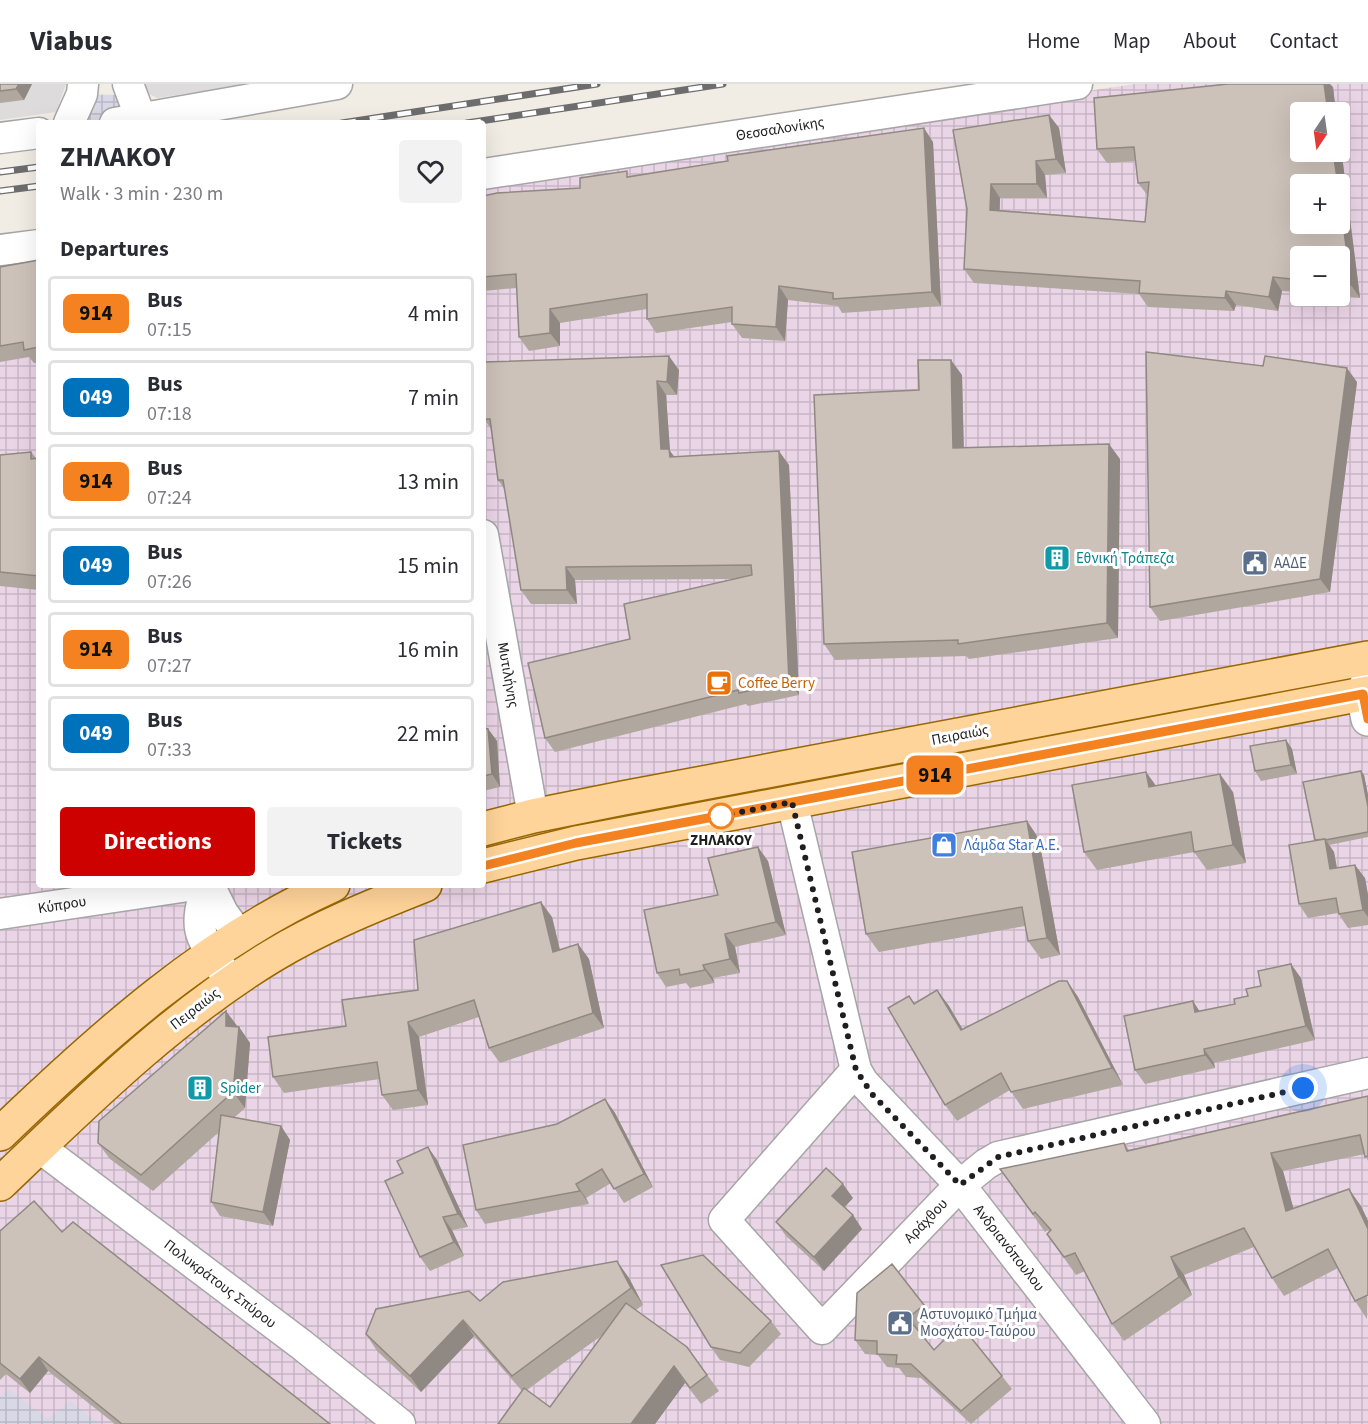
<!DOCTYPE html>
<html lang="en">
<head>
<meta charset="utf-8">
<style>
  body { margin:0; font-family:"Source Sans 3",sans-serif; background:#f2f2f3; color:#2b2b33; height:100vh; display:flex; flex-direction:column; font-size:22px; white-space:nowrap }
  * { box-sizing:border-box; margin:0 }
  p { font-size:20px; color:#7c7c81 }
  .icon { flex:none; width:33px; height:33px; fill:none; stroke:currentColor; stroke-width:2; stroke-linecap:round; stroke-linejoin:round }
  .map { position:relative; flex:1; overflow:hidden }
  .sheet { position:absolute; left:36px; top:36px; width:450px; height:768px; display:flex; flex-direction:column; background:#fff; border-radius:6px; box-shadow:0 6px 24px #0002 }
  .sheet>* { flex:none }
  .badge { padding:0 12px; border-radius:9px; font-size:21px; line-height:39px }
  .needle { width:39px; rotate:193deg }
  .fabs { position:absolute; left:1290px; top:18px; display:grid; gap:12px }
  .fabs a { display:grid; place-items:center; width:60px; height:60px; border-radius:6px; background:#fff; box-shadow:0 6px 24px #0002; font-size:30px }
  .you { position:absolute; width:30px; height:30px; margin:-15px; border:4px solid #fff; border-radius:50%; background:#1a73e8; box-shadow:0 0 0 9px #1a73e833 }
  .map>.badge { position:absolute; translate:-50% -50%; box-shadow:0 0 0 3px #fff }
  h2 { padding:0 24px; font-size:22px; line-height:54px }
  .round { display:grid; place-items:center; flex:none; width:63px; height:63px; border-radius:6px; background:#f2f2f3 }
  .summary { display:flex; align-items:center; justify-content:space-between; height:102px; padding:0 24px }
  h1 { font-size:28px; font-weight:700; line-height:45px }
  .button { display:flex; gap:12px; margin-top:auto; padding:12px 24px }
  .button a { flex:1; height:69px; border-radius:6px; background:#cd0100; color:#fff; font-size:24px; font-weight:700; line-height:69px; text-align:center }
  .button a+a { background:#f2f2f3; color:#2b2b33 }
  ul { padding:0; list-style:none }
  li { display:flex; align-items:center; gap:18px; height:75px; margin:0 12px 9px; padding:0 12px; border:3px solid #e1e1e2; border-radius:6px }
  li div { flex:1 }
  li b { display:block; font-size:22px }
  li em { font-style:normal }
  li .badge { min-width:66px; font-weight:700; text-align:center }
  header { display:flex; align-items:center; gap:36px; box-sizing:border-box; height:84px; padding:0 30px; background:#fff; border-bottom:2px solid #e1e1e2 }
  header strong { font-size:28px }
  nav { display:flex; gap:33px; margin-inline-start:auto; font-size:21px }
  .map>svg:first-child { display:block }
  .residential { fill:#dddbdb }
  .industrial { fill:url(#industrial-grid); fill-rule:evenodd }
  .plaza { fill:url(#plaza-grid) }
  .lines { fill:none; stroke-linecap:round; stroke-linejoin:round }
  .minor-casing { stroke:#a6a6a6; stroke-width:33 }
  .tertiary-casing { stroke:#a6a6a6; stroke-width:36 }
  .primary-casing { stroke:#996700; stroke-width:36 }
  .minor { stroke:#fff; stroke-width:30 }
  .tertiary { stroke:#fff; stroke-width:33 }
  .primary { stroke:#ffd49a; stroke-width:33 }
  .rail-casing { stroke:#6d6d6d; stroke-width:7 }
  .rail { stroke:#fff; stroke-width:4.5; stroke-dasharray:14; stroke-linecap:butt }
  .wall { fill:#b0a79f; fill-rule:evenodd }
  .shaded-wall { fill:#908882 }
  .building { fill:#cdc2b9; stroke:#908882; stroke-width:1.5 }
  .line-casing { stroke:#fff; stroke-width:14 }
  .line { stroke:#f58220; stroke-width:9 }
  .walk { stroke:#1f1f1f; stroke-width:6; stroke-dasharray:0 10.8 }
  .stop-dot { fill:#fff; stroke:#f58220; stroke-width:3 }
  .labels { text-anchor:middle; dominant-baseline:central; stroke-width:6; stroke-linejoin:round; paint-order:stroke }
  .street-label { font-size:15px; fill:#1f1f1f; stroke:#fff }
  .culture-label { font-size:15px; fill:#0d838f; stroke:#fff; text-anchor:start }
  .service-label { font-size:15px; fill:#4e5e75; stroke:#fff; text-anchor:start }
  .food-label { font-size:15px; fill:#c56008; stroke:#fff; text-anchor:start }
  .stop-label { font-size:15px; font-weight:bold; fill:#1f1f1f; stroke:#fff }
  .shop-label { font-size:15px; fill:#366cbe; stroke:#fff; text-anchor:start }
</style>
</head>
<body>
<header>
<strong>Viabus</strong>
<nav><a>Home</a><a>Map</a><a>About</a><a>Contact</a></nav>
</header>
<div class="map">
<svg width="1368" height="1340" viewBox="0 0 1368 1340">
  <defs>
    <pattern id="industrial-grid" width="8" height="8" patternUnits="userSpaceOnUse" patternTransform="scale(1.5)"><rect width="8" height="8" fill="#ead5e6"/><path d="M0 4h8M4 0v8" fill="none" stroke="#c8b6c5"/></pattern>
    <pattern id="plaza-grid" width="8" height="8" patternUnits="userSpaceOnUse" patternTransform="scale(1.5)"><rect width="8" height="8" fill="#d8d8e6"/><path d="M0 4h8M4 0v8" fill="none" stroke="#b9b9c5"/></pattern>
  </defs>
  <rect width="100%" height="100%" fill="#f1ece4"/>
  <g class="residential">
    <path d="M0,0H66L56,28L0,36Z"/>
    <path d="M131,0H250L157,14Z"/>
  </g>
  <path class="industrial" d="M1135,0H1368V1340H0V164L39,158V801H483V96ZM1300,28H1340V68H1300ZM1300,100H1340V140H1300ZM1300,172H1340V212H1300Z"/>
  <g class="plaza">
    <path d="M82,10L115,11L141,35L115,39H69Z"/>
    <path d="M9,1305L48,1335L70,1317L100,1340H0V1313Z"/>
  </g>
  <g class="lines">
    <defs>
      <g id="minor">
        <path d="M128,0L141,35"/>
        <path d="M69,39L82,10L83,0"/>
        <path d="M115,39L337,0"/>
        <path d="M0,54L39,49"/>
        <path d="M483,90L1077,0"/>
        <path d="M0,166L39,161"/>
        <path d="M483,451L533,732"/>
        <path d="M792,718L856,986L863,998L960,1101L1145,1340"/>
        <path d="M207,801C192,848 200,852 226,891"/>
        <path d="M209,801L223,829L239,851"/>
        <path d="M0,830L195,801"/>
        <path d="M856,986L724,1136L822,1245L960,1101L986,1080L998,1073L1368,989"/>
        <path d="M39,1063L302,1261L400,1340"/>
      </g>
      <path id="tertiary" d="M1368,597L1363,610L1368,635"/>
      <g id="primary">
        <path d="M483,745L533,732L623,714L1368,574"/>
        <path d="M483,782L576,759L1368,609"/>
        <path d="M0,1050C100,954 206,858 333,801"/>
        <path d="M0,1100C86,1018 170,934 272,872C320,843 372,822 425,801"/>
      </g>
    </defs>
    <use href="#minor" class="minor-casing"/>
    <use href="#tertiary" class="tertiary-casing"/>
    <use href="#primary" class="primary-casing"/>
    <use href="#minor" class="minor"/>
    <use href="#tertiary" class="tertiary"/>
    <use href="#primary" class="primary"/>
    <defs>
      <g id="rail">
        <path d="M342,39L597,0"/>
        <path d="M467,39L723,0"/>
        <path d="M0,88L39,83"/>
        <path d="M0,107L39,102"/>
      </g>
    </defs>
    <use href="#rail" class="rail-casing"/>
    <use href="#rail" class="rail"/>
  </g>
  <g class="wall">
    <path d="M0,0H32L24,16L0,19Z"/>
    <path d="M1333,3L1340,68V56L1360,214L1331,212H1340V172H1300V208L1282,207L1278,227L1236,221L1234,227L1148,223L1139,210L974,199L964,185L967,125L1049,31L1059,44L1066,89L1045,91L1047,114H1000V126L1145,138L1148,112L1138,99L1136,77L1107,79L1097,65Z"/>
    <path d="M933,58L941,222L842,229L838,222L788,216L785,257L742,254L732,240V238L656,249L647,235V225L560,239V262L529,267L519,253L517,204L483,207V112L580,104L631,92Z"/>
    <path d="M39,176V279H34L29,273L0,278V183Z"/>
    <path d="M679,286L677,311H666L670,367L675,373L789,381L799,611L748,622L746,620L555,668L545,654L630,555L732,495L575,496L577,520H531L521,506L505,406L498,396L492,346L484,335Z"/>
    <path d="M962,291L964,364L1120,375L1118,554L969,575L966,572L835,576L824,560L919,306Z"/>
    <path d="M1357,298L1330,508L1160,537L1150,523Z"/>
    <path d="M31,368L36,374H39V506L0,502V371Z"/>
    <path d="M483,644L488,645L497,657L500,703L483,707Z"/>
    <path d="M1286,656L1292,665L1297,690L1261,697L1255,687Z"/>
    <path d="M1146,688L1156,702L1233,708L1246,779L1207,786L1194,768L1097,786L1084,768Z"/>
    <path d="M1364,691L1368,711V753L1329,761L1334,768L1337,783L1365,794L1368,811V841L1348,844L1338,829L1308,834L1299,820L1315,756Z"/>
    <path d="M1027,737L1039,755L1060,871L1041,875L1028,857L1025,842L879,868L866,850Z"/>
    <path d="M768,777L786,851L735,863L740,889L713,894L714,899L690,904L686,899L666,903L657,889L718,811Z"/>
    <path d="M552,833L560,866L578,860L589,875L604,944L500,979L489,964L479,933L419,953L428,1021L393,1026L382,1011L380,995L284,1009L273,993L346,942L418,906Z"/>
    <path d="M1301,894L1315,956L1214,979L1215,984L1145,1000L1135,986L1200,927L1235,920L1248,912Z"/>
    <path d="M1067,897L1078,913L1123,1001L1023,1025L1010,1006L957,1037L945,1021L914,919L937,906L949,922L963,946Z"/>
    <path d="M237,942L239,943L250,959L245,1024L235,1033L281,1042L290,1056L273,1142L220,1132L211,1118L219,1048L153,1107L110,1075L98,1059Z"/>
    <path d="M1368,1012V1077L1365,1070L1283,1087L1293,1124L1361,1122L1368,1137L1367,1235L1355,1217L1338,1184L1284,1212L1272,1194L1254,1163L1184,1191L1192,1211L1124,1257L1112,1240L1085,1187L1076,1191L1047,1150L1049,1147L1048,1146L1045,1148L1000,1085L1124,1059L1129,1066Z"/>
    <path d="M605,1015L615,1029L653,1103L624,1119L611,1099L586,1114L589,1120L485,1140L476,1126L557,1040Z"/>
    <path d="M437,1076L468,1143L452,1146L464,1172L430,1187L420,1173Z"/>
    <path d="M853,1114L844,1123L853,1131L862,1145L824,1187L786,1152L776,1138Z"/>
    <path d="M0,1147L62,1148L330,1340H115L48,1287L30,1309L6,1290L0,1296Z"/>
    <path d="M629,1194L643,1221L636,1226L687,1263L719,1307L701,1320L685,1299L655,1340H498L522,1307L474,1252L421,1308L377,1267L366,1250L480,1217ZM604,1250L550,1323L527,1306L569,1275Z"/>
    <path d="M924,1221L934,1235L918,1247L934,1266L1002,1292L1012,1305L971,1340L921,1294L906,1293L899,1284L887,1283L878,1271L865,1270L855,1256Z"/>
    <path d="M771,1237L781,1250L749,1283L720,1276L711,1263Z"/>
  </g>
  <g class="shaded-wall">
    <path d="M19,0H32L24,16L16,5Z"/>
    <path d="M1324,0H1330L1333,3L1336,28H1328Z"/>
    <path d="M1049,31L1059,44L1066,89L1056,75Z"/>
    <path d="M924,44L933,58L941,222L932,208Z"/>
    <path d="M1340,56L1360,214L1351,201L1340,116V100H1338L1333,68H1340Z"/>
    <path d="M1036,77L1045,91L1047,114L1037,100Z"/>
    <path d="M991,100L1000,114L999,139L990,126Z"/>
    <path d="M1273,193L1282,207L1278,227L1269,213Z"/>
    <path d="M779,202L788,216L785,257L776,243Z"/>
    <path d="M1226,207L1236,221L1234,227L1225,214Z"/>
    <path d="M550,225L560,239V262L550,249Z"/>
    <path d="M669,272L679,286L677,311L667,298Z"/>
    <path d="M951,276L962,291L964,380L953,364Z"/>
    <path d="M1347,284L1357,298L1330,508L1320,495Z"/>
    <path d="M657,297L666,311L670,367L678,379L679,387L661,365Z"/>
    <path d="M1109,360L1120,375L1118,554L1107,539Z"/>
    <path d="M779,367L789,381L799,611L789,598Z"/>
    <path d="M566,483L575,496L577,520L567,506Z"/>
    <path d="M488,645L497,657L500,703L492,690Z"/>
    <path d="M1286,656L1292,665L1297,690L1291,681Z"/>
    <path d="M1361,687L1364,691L1368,711V723Z"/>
    <path d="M1146,688L1159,706L1149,703Z"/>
    <path d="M1220,690L1233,708L1246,779L1233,761Z"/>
    <path d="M1027,737L1039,755L1060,871L1047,854Z"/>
    <path d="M1325,755L1334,768L1339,798L1330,785Z"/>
    <path d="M758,763L768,777L786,851L776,838Z"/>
    <path d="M1355,781L1365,794L1368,811V833L1363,826Z"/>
    <path d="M541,818L552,833L564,883L553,868Z"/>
    <path d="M725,850L735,863L740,889L730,875Z"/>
    <path d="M578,860L589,875L604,944L593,929Z"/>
    <path d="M1291,880L1301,894L1315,956L1306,942Z"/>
    <path d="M703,881L713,894L714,899L705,886Z"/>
    <path d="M1067,897L1078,913L1123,1001L1112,984Z"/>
    <path d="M937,906L949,922L973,963L961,946Z"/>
    <path d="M1193,917L1202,931L1195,928Z"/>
    <path d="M226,927L238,943L226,942Z"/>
    <path d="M408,938L419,953L428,1021L418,1006Z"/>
    <path d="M239,943L250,959L245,1024L233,1008Z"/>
    <path d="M1204,965L1214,979L1215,984L1205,971Z"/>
    <path d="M605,1015L615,1029L653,1103L644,1090Z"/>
    <path d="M281,1042L290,1056L273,1142L263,1128Z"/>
    <path d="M428,1063L437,1076L468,1143L458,1130Z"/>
    <path d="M1271,1069L1283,1087L1299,1144L1286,1127Z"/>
    <path d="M576,1100L586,1114L589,1120L580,1107Z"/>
    <path d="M843,1100L853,1114L842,1126L832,1112Z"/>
    <path d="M1349,1105L1361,1122L1368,1137V1145Z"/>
    <path d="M853,1131L862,1145L824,1187L814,1173Z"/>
    <path d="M443,1133L452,1146L464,1172L454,1158Z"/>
    <path d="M1171,1173L1184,1191L1192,1211L1179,1193Z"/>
    <path d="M617,1177L629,1194L643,1221L631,1204Z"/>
    <path d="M463,1236L474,1252L421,1308L410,1292Z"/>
    <path d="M39,1273L48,1287L30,1309L20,1295Z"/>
    <path d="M674,1282L685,1299L655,1340H631Z"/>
  </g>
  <g class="building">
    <path d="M0,0H19L16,5L0,7Z"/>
    <path d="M1228,0H1324L1328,28H1300V68H1333L1338,100H1300V140H1340V116L1351,201L1340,200V172H1300V196L1273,193L1269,213L1226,207L1225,214L1139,209L1140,197L964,185L967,125L953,46L1049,31L1056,75L1036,77L1037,100H991L990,126L1145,138L1149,98L1138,99L1134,63L1097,65L1094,14Z"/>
    <path d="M924,44L932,208L833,215V209L779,202L776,243L732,240V223L647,235V210L550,225V249L519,253L516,190L483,193V112L497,109L580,104V94L627,87V93L728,77L727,72Z"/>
    <path d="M39,176V263L24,266L23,258L0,262V183Z"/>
    <path d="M1146,268L1263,282L1265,272L1347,284L1320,495L1150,523Z"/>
    <path d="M669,272L667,298L657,297L661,365H669L670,373L779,367L789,598L739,609L738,606L545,654L528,579L630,555L624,520L752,491L751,481L566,483L567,506H521L503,396H498L490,335H484L483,278Z"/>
    <path d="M918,276H951L953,364L1109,360L1107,539L958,560V556L824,560L814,311L919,306Z"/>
    <path d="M31,368V375L39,374V492L0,488V371Z"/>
    <path d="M483,644L488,645L492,690L483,692Z"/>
    <path d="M1286,656L1291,681L1255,687L1250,662Z"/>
    <path d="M1361,687L1368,723V748L1325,756V755L1315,756L1303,698Z"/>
    <path d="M1146,688L1149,703L1220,690L1233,761L1194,768L1191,748L1084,768L1072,701Z"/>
    <path d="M1027,737L1047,854L1028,857L1022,823L866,850L852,768Z"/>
    <path d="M1325,755L1330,785L1355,781L1363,826L1339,830L1336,814L1299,820L1289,761Z"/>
    <path d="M758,763L776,838L725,850L730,875L703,881L705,886L680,891L679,885L657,889L644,826L718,811L708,774Z"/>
    <path d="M541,818L553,868L578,860L593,929L489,964L474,916L408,938L418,1006L382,1011L377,978L273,993L268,953L346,942L342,916L418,906L414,856Z"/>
    <path d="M1291,880L1306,942L1204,965L1205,971L1135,986L1124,932L1193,917L1195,928L1235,920L1234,915L1248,912L1246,905L1261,902L1258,887Z"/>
    <path d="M1059,897H1067L1112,984L1011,1008L1001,989L945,1021L888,924L909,912L914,920L937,906L961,946Z"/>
    <path d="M226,927V942L239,943L233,1008L141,1091L98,1059L99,1037Z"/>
    <path d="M1368,1012V1072L1365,1073L1360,1051L1271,1069L1286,1127L1349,1105L1368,1145V1211L1355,1217L1328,1165L1272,1194L1244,1144L1171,1173L1179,1193L1112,1240L1075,1169L1064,1173L1047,1150L1051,1146L1035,1128L1033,1130L1000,1085L1124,1059L1127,1067Z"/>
    <path d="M605,1015L644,1090L614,1105L602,1085L576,1100L580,1107L476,1126L463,1061L557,1040Z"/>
    <path d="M221,1031L281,1042L263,1128L211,1118Z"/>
    <path d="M428,1063L458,1130L443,1133L454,1158L420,1173L385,1097L403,1089L397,1077Z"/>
    <path d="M826,1084L843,1100L832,1112L853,1131L814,1173L776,1138Z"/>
    <path d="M34,1117L62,1148L73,1138L330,1340H122L39,1273L20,1295L0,1279V1147Z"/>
    <path d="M703,1171L771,1237L740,1269L711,1263L661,1181Z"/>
    <path d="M617,1177L631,1204L512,1292L463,1236L410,1292L366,1250L376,1225L469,1207L480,1217L503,1198Z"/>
    <path d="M892,1180L924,1221L908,1234L934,1266L960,1240L1002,1292L961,1327L911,1280H896L897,1271L877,1270V1257L855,1256L857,1209Z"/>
    <path d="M626,1219L687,1263L707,1291L690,1304L674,1282L631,1340H498L524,1304L550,1323Z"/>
  </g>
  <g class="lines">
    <defs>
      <path id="line" d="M483,782L576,759L1363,610L1368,635"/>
    </defs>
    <use href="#line" class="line-casing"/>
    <use href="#line" class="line"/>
    <path class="walk" d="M721,732L792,718L856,986L872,1010L960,1101L998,1073L1303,1004"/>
  </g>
  <defs>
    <symbol id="building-square" viewBox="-11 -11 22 22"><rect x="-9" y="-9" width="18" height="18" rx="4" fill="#0f9aa8" stroke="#fff"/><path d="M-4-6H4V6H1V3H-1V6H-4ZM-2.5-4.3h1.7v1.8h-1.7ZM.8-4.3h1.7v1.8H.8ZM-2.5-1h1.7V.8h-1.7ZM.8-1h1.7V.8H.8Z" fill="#fff"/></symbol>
    <symbol id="civic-square" viewBox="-11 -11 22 22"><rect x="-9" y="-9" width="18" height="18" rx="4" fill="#5c6f8a" stroke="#fff"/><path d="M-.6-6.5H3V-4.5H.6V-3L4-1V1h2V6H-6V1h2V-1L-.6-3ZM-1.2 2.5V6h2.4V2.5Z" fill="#fff"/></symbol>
    <symbol id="cafe-square" viewBox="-11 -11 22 22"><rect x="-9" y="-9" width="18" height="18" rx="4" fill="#e8710a" stroke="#fff"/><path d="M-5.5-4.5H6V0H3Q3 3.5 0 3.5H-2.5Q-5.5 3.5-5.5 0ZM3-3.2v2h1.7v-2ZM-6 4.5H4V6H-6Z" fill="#fff"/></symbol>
    <symbol id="shop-square" viewBox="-11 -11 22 22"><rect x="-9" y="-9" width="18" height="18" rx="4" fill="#3f7fe0" stroke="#fff"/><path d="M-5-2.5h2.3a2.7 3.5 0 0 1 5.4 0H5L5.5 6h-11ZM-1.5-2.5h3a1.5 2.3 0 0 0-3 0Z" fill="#fff"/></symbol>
  </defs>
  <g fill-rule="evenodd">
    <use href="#building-square" x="1042" y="459" width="30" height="30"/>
    <use href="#civic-square" x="1240" y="464" width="30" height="30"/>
    <use href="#cafe-square" x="704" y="584" width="30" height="30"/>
    <use href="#shop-square" x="929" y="746" width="30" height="30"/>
    <use href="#building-square" x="185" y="989" width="30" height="30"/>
    <use href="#civic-square" x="885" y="1224" width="30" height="30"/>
  </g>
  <circle class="stop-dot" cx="721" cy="732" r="12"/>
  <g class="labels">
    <g class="street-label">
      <text transform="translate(780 45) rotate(-9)">Θεσσαλονίκης</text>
      <text transform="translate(508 591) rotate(80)">Μυτιλήνης</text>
      <text transform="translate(960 651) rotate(-11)">Πειραιώς</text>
      <text transform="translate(62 821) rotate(-9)">Κύπρου</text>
      <text transform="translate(195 925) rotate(-38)">Πειραιώς</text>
      <text transform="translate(926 1137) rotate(-46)">Αράχθου</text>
      <text transform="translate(1009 1164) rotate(52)">Ανδριανόπουλου</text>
      <text transform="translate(220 1200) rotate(37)">Πολυκράτους Σπύρου</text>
    </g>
    <g class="culture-label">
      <text x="1076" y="474">Εθνική Τράπεζα</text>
      <text x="220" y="1004">Spider</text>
    </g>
    <g class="service-label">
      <text x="1274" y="479">ΑΑΔΕ</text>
      <text x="920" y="1230">Αστυνομικό Τμήμα<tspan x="920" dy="17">Μοσχάτου-Ταύρου</tspan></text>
    </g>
    <g class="food-label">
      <text x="738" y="599">Coffee Berry</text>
    </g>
    <g class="stop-label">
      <text x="721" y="756">ΖΗΛΑΚΟΥ</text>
    </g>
    <g class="shop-label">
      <text x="964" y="761">Λάμδα Star Α.Ε.</text>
    </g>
  </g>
</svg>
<div class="fabs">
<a><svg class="needle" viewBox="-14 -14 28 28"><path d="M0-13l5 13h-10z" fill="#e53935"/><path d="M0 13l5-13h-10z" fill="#7c7c81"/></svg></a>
<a>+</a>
<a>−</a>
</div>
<div class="you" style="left:1303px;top:1004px"></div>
<b class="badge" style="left:935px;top:691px;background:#f58220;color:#111">914</b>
<section class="sheet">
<div class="summary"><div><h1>ΖΗΛΑΚΟΥ</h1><p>Walk · 3 min · 230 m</p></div><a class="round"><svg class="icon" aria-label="heart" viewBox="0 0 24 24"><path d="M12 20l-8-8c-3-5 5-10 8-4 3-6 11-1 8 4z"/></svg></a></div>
<h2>Departures</h2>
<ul>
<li><span class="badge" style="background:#f58220;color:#111">914</span><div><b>Bus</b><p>07:15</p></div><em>4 min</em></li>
<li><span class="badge" style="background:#0072bc;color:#fff">049</span><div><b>Bus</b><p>07:18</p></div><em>7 min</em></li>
<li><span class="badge" style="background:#f58220;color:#111">914</span><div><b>Bus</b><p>07:24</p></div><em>13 min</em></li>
<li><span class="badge" style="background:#0072bc;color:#fff">049</span><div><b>Bus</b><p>07:26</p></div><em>15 min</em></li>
<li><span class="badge" style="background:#f58220;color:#111">914</span><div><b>Bus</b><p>07:27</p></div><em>16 min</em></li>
<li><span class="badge" style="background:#0072bc;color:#fff">049</span><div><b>Bus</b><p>07:33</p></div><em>22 min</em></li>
</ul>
<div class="button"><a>Directions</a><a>Tickets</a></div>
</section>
</div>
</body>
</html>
